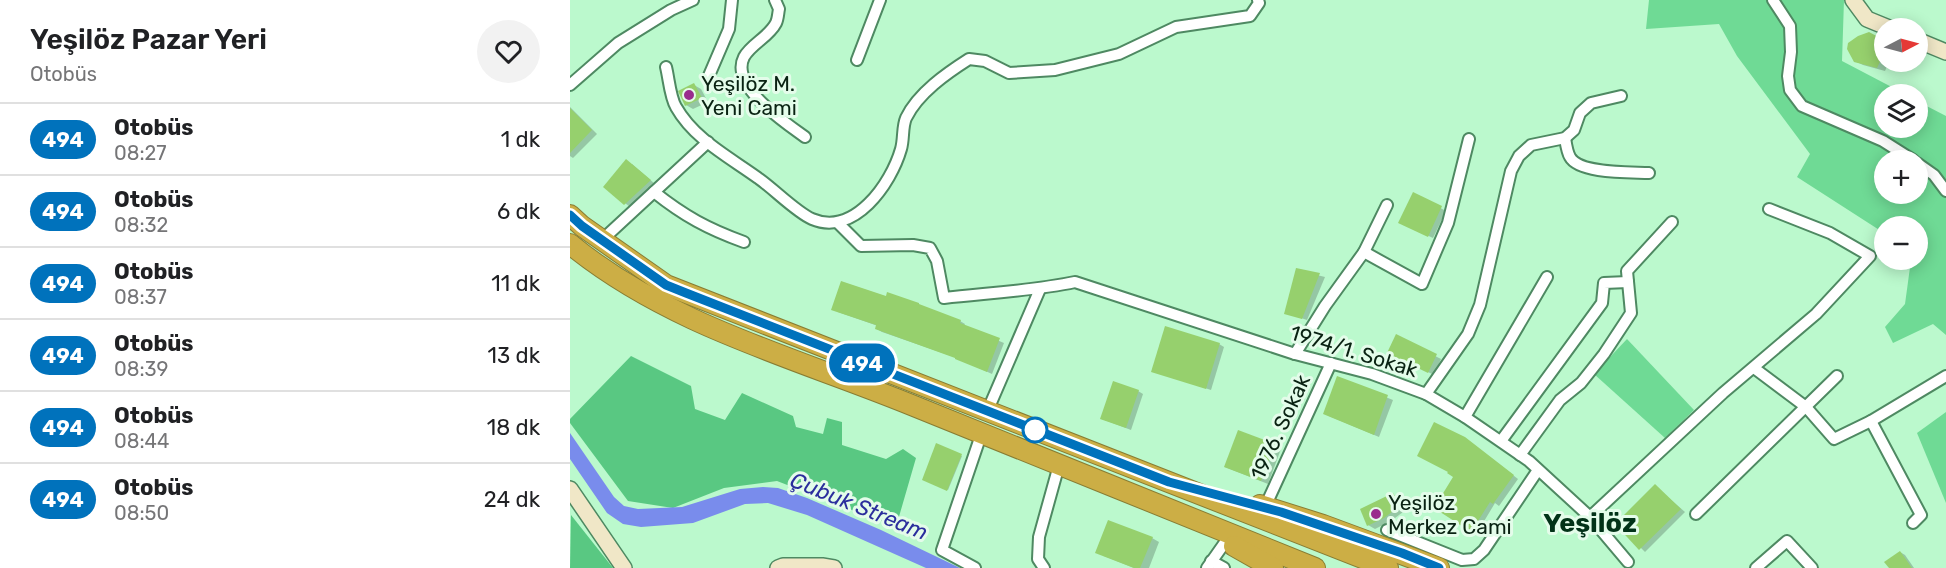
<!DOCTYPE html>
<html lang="tr">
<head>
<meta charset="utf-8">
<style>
  body { margin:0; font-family:Rubik,sans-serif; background:#f2f2f2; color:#202124; height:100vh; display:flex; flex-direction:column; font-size:22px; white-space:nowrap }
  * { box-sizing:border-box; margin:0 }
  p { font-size:20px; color:#757577 }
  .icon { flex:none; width:33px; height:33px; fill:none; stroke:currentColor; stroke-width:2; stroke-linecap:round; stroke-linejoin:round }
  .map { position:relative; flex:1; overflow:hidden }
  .panel { display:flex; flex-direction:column; background:#fff; width:570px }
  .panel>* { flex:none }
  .badge { padding:0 12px; border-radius:20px; font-size:21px; line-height:39px }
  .needle { width:39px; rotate:84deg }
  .controls { position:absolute; left:1304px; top:18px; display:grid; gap:12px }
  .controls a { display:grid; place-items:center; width:54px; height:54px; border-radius:50%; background:#fff; box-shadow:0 3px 15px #0003; font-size:30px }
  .map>.badge { position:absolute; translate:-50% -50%; box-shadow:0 0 0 3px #fff }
  .round { display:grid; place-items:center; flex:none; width:63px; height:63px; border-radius:32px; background:#f2f2f2 }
  .headline { display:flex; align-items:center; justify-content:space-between; height:102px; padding:0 30px }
  h1 { font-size:28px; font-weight:600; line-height:45px }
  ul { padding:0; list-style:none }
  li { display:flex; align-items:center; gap:18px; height:72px; padding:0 30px; border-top:2px solid #e0e0e0 }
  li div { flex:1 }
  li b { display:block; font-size:22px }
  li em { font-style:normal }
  li .badge { min-width:66px; font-weight:700; text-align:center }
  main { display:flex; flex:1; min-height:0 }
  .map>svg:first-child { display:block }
  .green { fill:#6fda95; fill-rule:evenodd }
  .forest { fill:#59c882 }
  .water { fill:#798cec }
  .shadow { fill:#0003 }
  .building { fill:#96d06d }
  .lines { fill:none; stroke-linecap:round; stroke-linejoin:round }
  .street-casing { stroke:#4e8962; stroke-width:14 }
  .secondary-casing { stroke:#4e8962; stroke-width:18 }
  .highway-casing { stroke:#887d33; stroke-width:22 }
  .street { stroke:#fff; stroke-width:10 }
  .secondary { stroke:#f0e7c7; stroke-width:15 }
  .highway { stroke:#ccae45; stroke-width:20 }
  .line-casing { stroke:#fff; stroke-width:14 }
  .line { stroke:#0072bc; stroke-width:9 }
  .poi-dot { fill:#9a2d8d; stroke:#e4fcea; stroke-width:2 }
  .stop-dot { fill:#fff; stroke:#0072bc; stroke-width:3 }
  .labels { text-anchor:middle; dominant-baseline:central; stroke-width:6; stroke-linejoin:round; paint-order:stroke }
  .poi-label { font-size:21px; fill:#092212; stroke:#e4fcea; text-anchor:start }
  .street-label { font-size:21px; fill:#092212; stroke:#e4fcea }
  .water-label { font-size:22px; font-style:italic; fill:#2b2e9d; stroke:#e4fcea }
  .district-label { font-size:27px; font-weight:bold; fill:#023318; stroke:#e4fcea }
</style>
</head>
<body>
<main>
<section class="panel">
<div class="headline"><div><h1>Yeşilöz Pazar Yeri</h1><p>Otobüs</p></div><a class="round"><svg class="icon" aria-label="heart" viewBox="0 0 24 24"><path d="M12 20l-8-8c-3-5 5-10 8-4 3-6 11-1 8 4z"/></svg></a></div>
<ul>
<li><span class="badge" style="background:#0072bc;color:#fff">494</span><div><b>Otobüs</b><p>08:27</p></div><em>1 dk</em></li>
<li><span class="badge" style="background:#0072bc;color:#fff">494</span><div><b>Otobüs</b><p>08:32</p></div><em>6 dk</em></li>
<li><span class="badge" style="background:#0072bc;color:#fff">494</span><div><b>Otobüs</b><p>08:37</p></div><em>11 dk</em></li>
<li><span class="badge" style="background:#0072bc;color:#fff">494</span><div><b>Otobüs</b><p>08:39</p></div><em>13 dk</em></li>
<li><span class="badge" style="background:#0072bc;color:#fff">494</span><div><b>Otobüs</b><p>08:44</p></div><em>18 dk</em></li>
<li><span class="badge" style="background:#0072bc;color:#fff">494</span><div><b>Otobüs</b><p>08:50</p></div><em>24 dk</em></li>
</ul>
</section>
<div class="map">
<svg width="1376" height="568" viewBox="0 0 1376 568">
  <rect width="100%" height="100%" fill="#bbf9cd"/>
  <g class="green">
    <path d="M1079,0H1274L1272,61L1335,94H1314V128H1347V101L1376,116V335L1363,324L1323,343L1315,327L1335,304L1341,260H1347V226H1314V233L1227,177L1240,154L1167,56L1149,24L1076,29ZM1314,160H1347V194H1314Z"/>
    <path d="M1057,339L1124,410L1095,438L1024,374Z"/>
    <path d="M1376,412V503L1347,433Z"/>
  </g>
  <g class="forest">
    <path d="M61,356L121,386L125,409L155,420L172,393L223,416L226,427L253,434L257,418L272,422V445L316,459L333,449L346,458L326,527L207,481L154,488L103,508L58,501L0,423V419Z"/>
    <path d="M1,515L43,568H0Z"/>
  </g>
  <path class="water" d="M0,433L44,497L54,506L68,509L112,507L170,489L193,487L208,488L237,498L311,530L390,568H356L237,515L198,503L175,504L123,523L71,527L53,524L37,513L0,459Z"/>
  <g class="shadow">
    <path d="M1314,41V62H1319L1315,71L1293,65L1285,61Z"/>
    <path d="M124,85L131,89L138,102L123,109L116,105Z"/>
    <path d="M0,107L27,134L3,158L0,156Z"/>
    <path d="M62,164L85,184L60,207L35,187Z"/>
    <path d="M844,194L876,211L863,238L835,225Z"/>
    <path d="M727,270L755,277L737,320L716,313Z"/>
    <path d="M268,312L390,321L395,324L394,326L434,343L422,374L387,358L312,332L307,329L308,326Z"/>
    <path d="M826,336L871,359L864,375L824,355Z"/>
    <path d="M649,344L654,347L641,390L583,371Z"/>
    <path d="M768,378L823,400L809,437L759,416Z"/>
    <path d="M568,391L573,394L561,430L532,419Z"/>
    <path d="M900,442L948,479L929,506L925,503L907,533L866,508L885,477Z"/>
    <path d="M367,445L392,456L378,490L354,480Z"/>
    <path d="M704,445L711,449L698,484L655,467Z"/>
    <path d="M1085,486L1115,512L1075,552L1047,524Z"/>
    <path d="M823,495L830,499L837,509L821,521L805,529L798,525Z"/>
    <path d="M582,538L589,542L579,568H564L534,556Z"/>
    <path d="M1330,552L1335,555L1344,568H1321Z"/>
  </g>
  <g class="building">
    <path d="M1299,32L1314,40V53L1307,68L1284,62L1277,49L1278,43L1288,36Z"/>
    <path d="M124,83L132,98L115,106L108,91Z"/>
    <path d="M0,108L22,130L0,153Z"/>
    <path d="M56,159L81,180L54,205L33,187Z"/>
    <path d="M843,192L872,206L858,237L828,223Z"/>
    <path d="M726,268L750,273L732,319L714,314Z"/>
    <path d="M271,281L316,296L317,292L349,303V304L391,320L390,323L430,338L417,372L385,359V358L305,329L306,325L261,310Z"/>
    <path d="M595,326L650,343L636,389L581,372Z"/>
    <path d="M826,334L867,354L858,373L817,353Z"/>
    <path d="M767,376L818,395L804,435L753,414Z"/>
    <path d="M543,381L569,390L556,428L530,419Z"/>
    <path d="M864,422L895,437L944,475L923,504L920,502L901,532L864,508L883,477L877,473L878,472L847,456Z"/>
    <path d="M668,430L705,444L691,481L654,467Z"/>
    <path d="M366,443L392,454L377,491L352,480Z"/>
    <path d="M1085,484L1111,509L1069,550L1045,524Z"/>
    <path d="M823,493L831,505L814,518L797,526L790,509Z"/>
    <path d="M538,520L583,537L570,568H564L525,553Z"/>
    <path d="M1330,551L1342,568H1319L1314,562Z"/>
  </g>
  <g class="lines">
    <defs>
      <g id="street">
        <path d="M205,0L209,9C208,14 208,19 206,23C199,37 181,44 174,57C159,86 216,123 235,137"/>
        <path d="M1203,0L1220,26L1221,52L1218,76L1220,90L1232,106L1313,141L1343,160"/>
        <path d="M287,60L310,0"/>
        <path d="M96,67C99,79 100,97 106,107C124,139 159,157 188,178C204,189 226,212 242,219C284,237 321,184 331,149C334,139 332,127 336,118C348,93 377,73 399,59L415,61L439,73L485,70L549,54L606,27L680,16L689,3L688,0"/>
        <path d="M138,78L159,29L162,0"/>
        <path d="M0,85L48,43L101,10L123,0"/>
        <path d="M995,138C996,144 997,152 1000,157C1009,174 1061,172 1079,173"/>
        <path d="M1347,163L1364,175L1376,191"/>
        <path d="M84,192C114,216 138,229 174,242"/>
        <path d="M268,223L291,246L343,245L360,248L367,261L374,298C418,293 462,291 505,282L725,354L802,374L856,394L895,417L959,461L1020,517L1058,562"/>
        <path d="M32,240L138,142"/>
        <path d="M794,252L852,284L878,223L899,139"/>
        <path d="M725,354L755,306L794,252L817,205"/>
        <path d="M1184,368L1236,407L1264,439L1301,421L1351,515L1343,523"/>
        <path d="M856,394L898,334L910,305L941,171L949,156L961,145L995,138L1004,130L1010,113L1021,103L1051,96"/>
        <path d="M417,412L470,289"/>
        <path d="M895,417L977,277"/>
        <path d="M1301,421L1376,376"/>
        <path d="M931,441L1032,303L1034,283L1058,282"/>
        <path d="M950,455L990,400L1011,383L1034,354L1061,313L1057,271L1102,222"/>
        <path d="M695,507L761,363"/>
        <path d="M1126,514L1267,376"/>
        <path d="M1020,517L1153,393L1246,314L1300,256L1260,233L1199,209"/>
        <path d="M817,530L892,560L904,559L914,550L968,470"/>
        <path d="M641,561L654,568"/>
        <path d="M405,568L372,550L411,435"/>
        <path d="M474,568L468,559L469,537L489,465"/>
        <path d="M637,568L656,541"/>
        <path d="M1186,568L1217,541L1242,568"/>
      </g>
      <g id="secondary">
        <path d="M1283,0L1297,19L1319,28"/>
        <path d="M1347,40L1376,52"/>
        <path d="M0,489L54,568"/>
        <path d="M208,568L213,566H252L264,568"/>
      </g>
      <g id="highway">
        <path d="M0,215L12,226L96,285L818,568"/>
        <path d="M0,244C100,326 227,358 344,406C478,460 611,514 745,568"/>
        <path d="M690,505L753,525L869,568"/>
        <path d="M664,546L703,568"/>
      </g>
    </defs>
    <use href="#street" class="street-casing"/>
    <use href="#secondary" class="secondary-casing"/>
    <use href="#highway" class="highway-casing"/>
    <use href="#street" class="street"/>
    <use href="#secondary" class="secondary"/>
    <use href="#highway" class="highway"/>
  </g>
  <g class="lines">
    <defs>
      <path id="line" d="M0,215L12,226L96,285L116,293L599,482L711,512L832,553L869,568"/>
    </defs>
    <use href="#line" class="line-casing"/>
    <use href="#line" class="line"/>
  </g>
  <g class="poi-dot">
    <circle cx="119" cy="95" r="6"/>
    <circle cx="806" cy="514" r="6"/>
  </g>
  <circle class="stop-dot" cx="465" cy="430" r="12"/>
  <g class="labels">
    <g class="poi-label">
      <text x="131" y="83">Yeşilöz M.<tspan x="131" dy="24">Yeni Cami</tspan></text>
      <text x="818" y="502">Yeşilöz<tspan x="818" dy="24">Merkez Cami</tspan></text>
    </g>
    <g class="street-label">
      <text transform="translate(784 351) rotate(17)">1974/1. Sokak</text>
      <text transform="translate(710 427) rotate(-65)">1976. Sokak</text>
    </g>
    <g class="water-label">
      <text transform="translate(289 506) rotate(22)">Çubuk Stream</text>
    </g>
    <g class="district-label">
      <text x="1020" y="523">Yeşilöz</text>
    </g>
  </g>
</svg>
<div class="controls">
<a><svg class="needle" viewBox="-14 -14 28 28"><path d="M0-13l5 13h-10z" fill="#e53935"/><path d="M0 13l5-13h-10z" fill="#757577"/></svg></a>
<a><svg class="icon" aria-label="layers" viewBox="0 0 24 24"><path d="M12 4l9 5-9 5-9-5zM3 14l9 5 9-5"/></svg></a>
<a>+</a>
<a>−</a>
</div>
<b class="badge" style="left:292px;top:363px;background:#0072bc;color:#fff">494</b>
</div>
</main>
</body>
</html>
